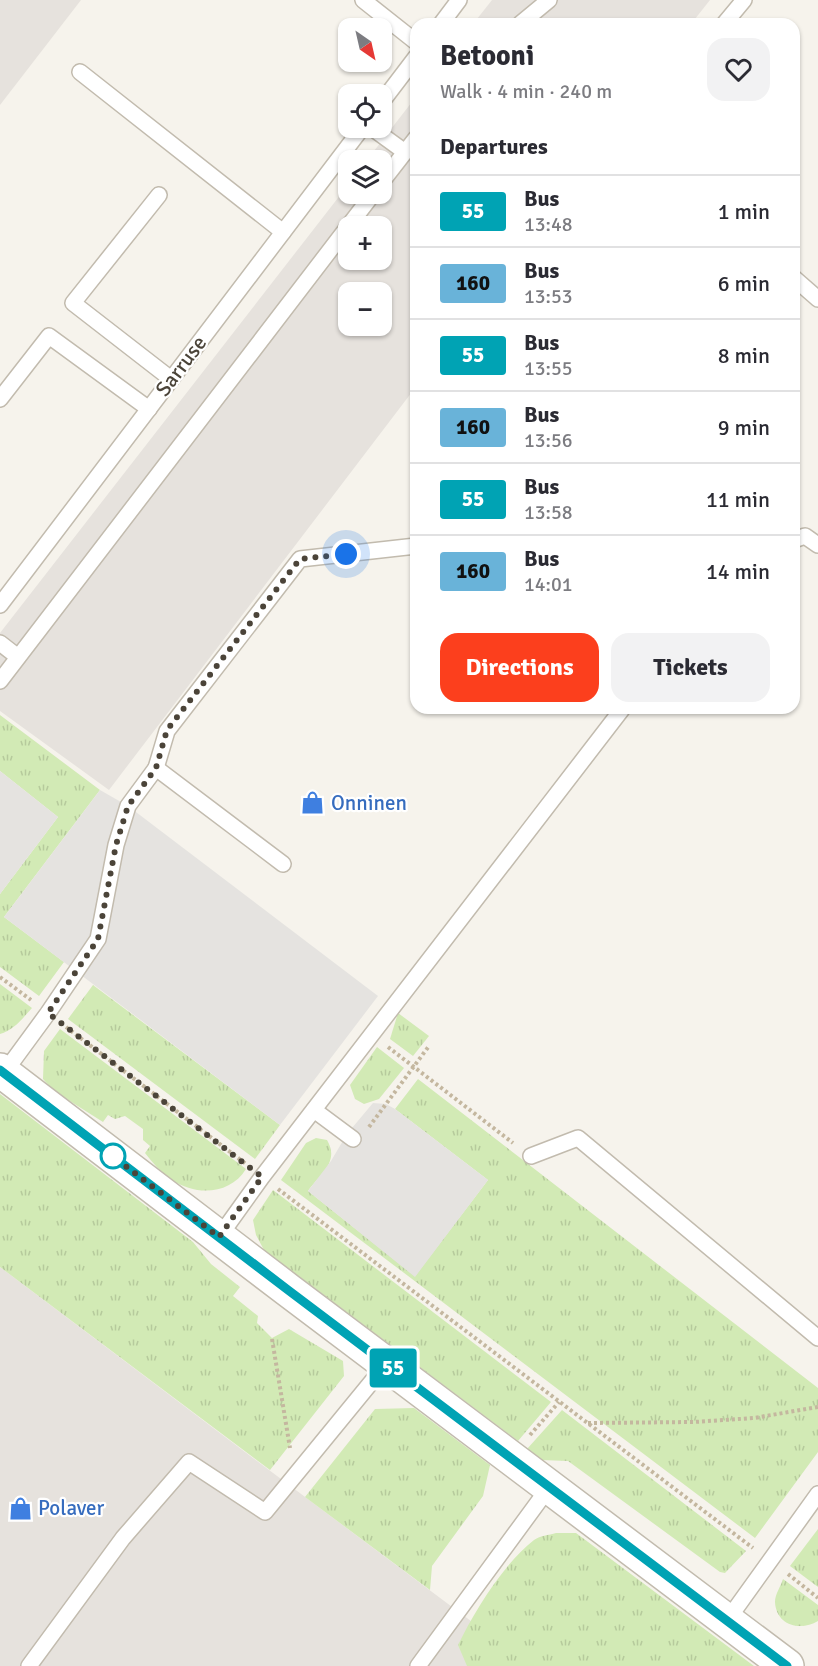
<!DOCTYPE html>
<html lang="en">
<head>
<meta charset="utf-8">
<style>
  body { margin:0; font-family:Signika,sans-serif; background:#f2f2f3; color:#2b2b33; height:100vh; display:flex; flex-direction:column; font-size:22px; white-space:nowrap }
  * { box-sizing:border-box; margin:0 }
  p { font-size:20px; color:#7c7c81 }
  .icon { flex:none; width:33px; height:33px; fill:none; stroke:currentColor; stroke-width:2; stroke-linecap:round; stroke-linejoin:round }
  .map { position:relative; flex:1; overflow:hidden }
  .details { position:absolute; left:410px; top:18px; width:390px; height:696px; display:flex; flex-direction:column; background:#fff; border-radius:18px; box-shadow:0 2px 4px #0004 }
  .details>* { flex:none }
  .badge { padding:0 12px; border-radius:4px; font-size:21px; line-height:39px }
  .needle { width:39px; rotate:146deg }
  .tools { position:absolute; left:338px; top:18px; display:grid; gap:12px }
  .tools a { display:grid; place-items:center; width:54px; height:54px; border-radius:12px; background:#fff; box-shadow:0 2px 4px #0004; font-size:30px }
  .you { position:absolute; width:30px; height:30px; margin:-15px; border:4px solid #fff; border-radius:50%; background:#1a73e8; box-shadow:0 0 0 9px #1a73e833 }
  .map>.badge { position:absolute; translate:-50% -50%; box-shadow:0 0 0 3px #fff }
  h2 { padding:0 30px; font-size:22px; line-height:54px }
  .round { display:grid; place-items:center; flex:none; width:63px; height:63px; border-radius:18px; background:#f2f2f3 }
  .head { display:flex; align-items:center; justify-content:space-between; height:102px; padding:0 30px }
  h1 { font-size:28px; font-weight:700; line-height:45px }
  .cta { display:flex; gap:12px; margin-top:auto; padding:12px 30px }
  .cta a { flex:1; height:69px; border-radius:18px; background:#fc3f1d; color:#fff; font-size:24px; font-weight:700; line-height:69px; text-align:center }
  .cta a+a { background:#f2f2f3; color:#2b2b33 }
  ul { padding:0; list-style:none }
  li { display:flex; align-items:center; gap:18px; height:72px; padding:0 30px; border-top:2px solid #e1e1e2 }
  li div { flex:1 }
  li b { display:block; font-size:22px }
  li em { font-style:normal }
  li .badge { min-width:66px; font-weight:700; text-align:center }
  .map>svg:first-child { display:block }
  .industrial { fill:#e6e2dd; fill-rule:evenodd }
  .grass { fill:url(#grass-tufts) }
  .parking { fill:#e5e3e0 }
  .lines { fill:none; stroke-linecap:round; stroke-linejoin:round }
  .service-casing { stroke:#c2bbae; stroke-width:18 }
  .tertiary-casing { stroke:#c2bbae; stroke-width:36 }
  .path { stroke:#c4b79f; stroke-width:4; stroke-dasharray:3 3; stroke-linecap:butt }
  .service { stroke:#fff; stroke-width:15 }
  .tertiary { stroke:#fff; stroke-width:33 }
  .line-casing { stroke:#fff; stroke-width:14 }
  .line { stroke:#00a3b4; stroke-width:9 }
  .walk { stroke:#4b4439; stroke-width:6; stroke-dasharray:0 10.8 }
  .stop-dot { fill:#fff; stroke:#00a3b4; stroke-width:3 }
  .labels { text-anchor:middle; dominant-baseline:central; stroke-width:4.5; stroke-linejoin:round; paint-order:stroke }
  .street-label { font-size:21px; fill:#4b4439; stroke:#fff }
  .shop-label { font-size:21px; fill:#366cbe; stroke:#fff; text-anchor:start }
</style>
</head>
<body>
<div class="map">
<svg width="818" height="1666" viewBox="0 0 818 1666">
  <defs>
    <pattern id="grass-tufts" width="24" height="20" patternUnits="userSpaceOnUse" patternTransform="scale(1.5)"><rect width="24" height="20" fill="#d2eab5"/><path d="M3 7l-1-3M5 7V3M7 7l1-3M15 17l-1-3M17 17v-4M19 17l1-3" fill="none" stroke="#b6ca9c"/></pattern>
  </defs>
  <rect width="100%" height="100%" fill="#f6f3ec"/>
  <g class="industrial">
    <path d="M0,0H81L0,105Z"/>
    <path d="M492,0H710L691,24H473Z"/>
    <path d="M415,98V388L109,790L0,711V633L348,185V194H381V160H367ZM348,226H381V260H348ZM348,292H381V326H348Z"/>
    <path d="M0,1267L245,1452L531,1666H0Z"/>
  </g>
  <g class="grass">
    <path d="M0,715L100,790L4,917L64,962L39,996L0,967V894L58,817L0,771Z"/>
    <path d="M0,984L32,1008C22,1019 14,1030 0,1034Z"/>
    <path d="M93,985L280,1125L255,1159L68,1019Z"/>
    <path d="M398,1013L429,1036L413,1056L390,1039Z"/>
    <path d="M60,1029L246,1169C230,1195 196,1196 172,1180C161,1173 153,1163 145,1153L150,1146L143,1140V1129L125,1116L115,1119L108,1115L103,1122L54,1091L43,1079L44,1051Z"/>
    <path d="M377,1047L404,1068L379,1099L364,1104L355,1099L350,1085Z"/>
    <path d="M418,1079L818,1388V1452L755,1538L281,1180L306,1143L316,1138L327,1140C340,1162 320,1174 308,1191L415,1276L488,1180L395,1109Z"/>
    <path d="M0,1094L193,1242L211,1264L240,1287L233,1296L258,1316L257,1323L272,1338L289,1329L343,1361L344,1376L270,1470L0,1267Z"/>
    <path d="M273,1190L551,1402L518,1441L264,1250L256,1235L253,1220Z"/>
    <path d="M414,1408L490,1465L483,1496L432,1566L430,1590L305,1497L375,1409Z"/>
    <path d="M562,1410L746,1551L725,1573L720,1572L568,1461L541,1460L527,1449Z"/>
    <path d="M818,1529V1587L790,1566Z"/>
    <path d="M556,1533H576L754,1666H467L458,1645C474,1612 504,1563 534,1540C539,1536 549,1535 556,1533Z"/>
    <path d="M783,1579L818,1605V1621C800,1632 776,1625 775,1602C775,1594 781,1586 783,1579Z"/>
  </g>
  <g class="parking">
    <path d="M0,771L58,817L0,894Z"/>
    <path d="M100,790L128,806L378,996L280,1125L4,917Z"/>
    <path d="M373,1103L386,1104L395,1109L488,1180L415,1277L308,1191L331,1161L347,1134Z"/>
  </g>
  <g class="lines">
    <defs>
      <g id="service">
        <path d="M363,0L416,42"/>
        <path d="M441,24L459,0"/>
        <path d="M520,24L549,0"/>
        <path d="M724,24L744,0"/>
        <path d="M80,72L283,232"/>
        <path d="M381,103L416,57"/>
        <path d="M372,128L405,152"/>
        <path d="M381,183L416,138"/>
        <path d="M159,195L73,303L171,379"/>
        <path d="M794,278L818,299"/>
        <path d="M0,399L49,336L149,409"/>
        <path d="M794,540L805,536L818,545"/>
        <path d="M0,605L362,128"/>
        <path d="M0,643L18,657"/>
        <path d="M0,681L373,194"/>
        <path d="M156,768L167,731L300,559L416,546"/>
        <path d="M4,1073L48,1013L98,939L116,845L128,806L156,768L283,864"/>
        <path d="M314,1110L353,1139"/>
        <path d="M531,1156L578,1138L818,1338"/>
        <path d="M219,1237L262,1177L623,708"/>
        <path d="M726,1622L818,1494"/>
        <path d="M29,1666L123,1538L189,1462L265,1512L387,1363"/>
        <path d="M418,1666L550,1486"/>
      </g>
      <path id="tertiary" d="M0,1070L288,1290L787,1666"/>
    </defs>
    <use href="#service" class="service-casing"/>
    <use href="#tertiary" class="tertiary-casing"/>
    <g class="path">
      <path d="M0,977L31,1000"/>
      <path d="M66,1027L246,1164"/>
      <path d="M388,1047L513,1143"/>
      <path d="M369,1127L429,1046"/>
      <path d="M278,1189L753,1548"/>
      <path d="M272,1339L290,1448"/>
      <path d="M588,1423L694,1422L754,1418L818,1407"/>
      <path d="M530,1435L559,1402"/>
      <path d="M788,1574L818,1598"/>
    </g>
    <use href="#service" class="service"/>
    <use href="#tertiary" class="tertiary"/>
  </g>
  <g class="lines">
    <defs>
      <path id="line" d="M0,1070L288,1290L787,1666"/>
    </defs>
    <use href="#line" class="line-casing"/>
    <use href="#line" class="line"/>
    <path class="walk" d="M113,1156L111,1155L219,1237L262,1177L48,1013L98,939L116,845L128,806L156,768L167,730L300,559L346,554"/>
  </g>
  <defs>
    <symbol id="shop-bare" viewBox="-9 -9 18 18"><path d="M-5-2.5h2.3a2.7 3.5 0 0 1 5.4 0H5L5.5 6h-11ZM-1.5-2.5h3a1.5 2.3 0 0 0-3 0Z" fill="#3f7fe0" stroke="#fff" stroke-width="2.5" paint-order="stroke"/></symbol>
  </defs>
  <g fill-rule="evenodd">
    <use href="#shop-bare" x="296" y="786" width="33" height="33"/>
    <use href="#shop-bare" x="4" y="1492" width="33" height="33"/>
  </g>
  <circle class="stop-dot" cx="113" cy="1156" r="12"/>
  <g class="labels">
    <g class="street-label">
      <text transform="translate(181 366) rotate(-53)">Sarruse</text>
    </g>
    <g class="shop-label">
      <text x="331" y="803">Onninen</text>
      <text x="38" y="1508">Polaver</text>
    </g>
  </g>
</svg>
<div class="tools">
<a><svg class="needle" viewBox="-14 -14 28 28"><path d="M0-13l5 13h-10z" fill="#e53935"/><path d="M0 13l5-13h-10z" fill="#7c7c81"/></svg></a>
<a><svg class="icon" aria-label="locate" viewBox="0 0 24 24"><circle cx="12" cy="12" r="6"/><path d="M12 2v4M12 18v4M2 12h4M18 12h4"/></svg></a>
<a><svg class="icon" aria-label="layers" viewBox="0 0 24 24"><path d="M12 4l9 5-9 5-9-5zM3 14l9 5 9-5"/></svg></a>
<a>+</a>
<a>−</a>
</div>
<div class="you" style="left:346px;top:554px"></div>
<b class="badge" style="left:393px;top:1368px;background:#00a3b4;color:#fff">55</b>
<section class="details">
<div class="head"><div><h1>Betooni</h1><p>Walk · 4 min · 240 m</p></div><a class="round"><svg class="icon" aria-label="heart" viewBox="0 0 24 24"><path d="M12 20l-8-8c-3-5 5-10 8-4 3-6 11-1 8 4z"/></svg></a></div>
<h2>Departures</h2>
<ul>
<li><span class="badge" style="background:#00a3b4;color:#fff">55</span><div><b>Bus</b><p>13:48</p></div><em>1 min</em></li>
<li><span class="badge" style="background:#69b3d9;color:#111">160</span><div><b>Bus</b><p>13:53</p></div><em>6 min</em></li>
<li><span class="badge" style="background:#00a3b4;color:#fff">55</span><div><b>Bus</b><p>13:55</p></div><em>8 min</em></li>
<li><span class="badge" style="background:#69b3d9;color:#111">160</span><div><b>Bus</b><p>13:56</p></div><em>9 min</em></li>
<li><span class="badge" style="background:#00a3b4;color:#fff">55</span><div><b>Bus</b><p>13:58</p></div><em>11 min</em></li>
<li><span class="badge" style="background:#69b3d9;color:#111">160</span><div><b>Bus</b><p>14:01</p></div><em>14 min</em></li>
</ul>
<div class="cta"><a>Directions</a><a>Tickets</a></div>
</section>
</div>
</body>
</html>
